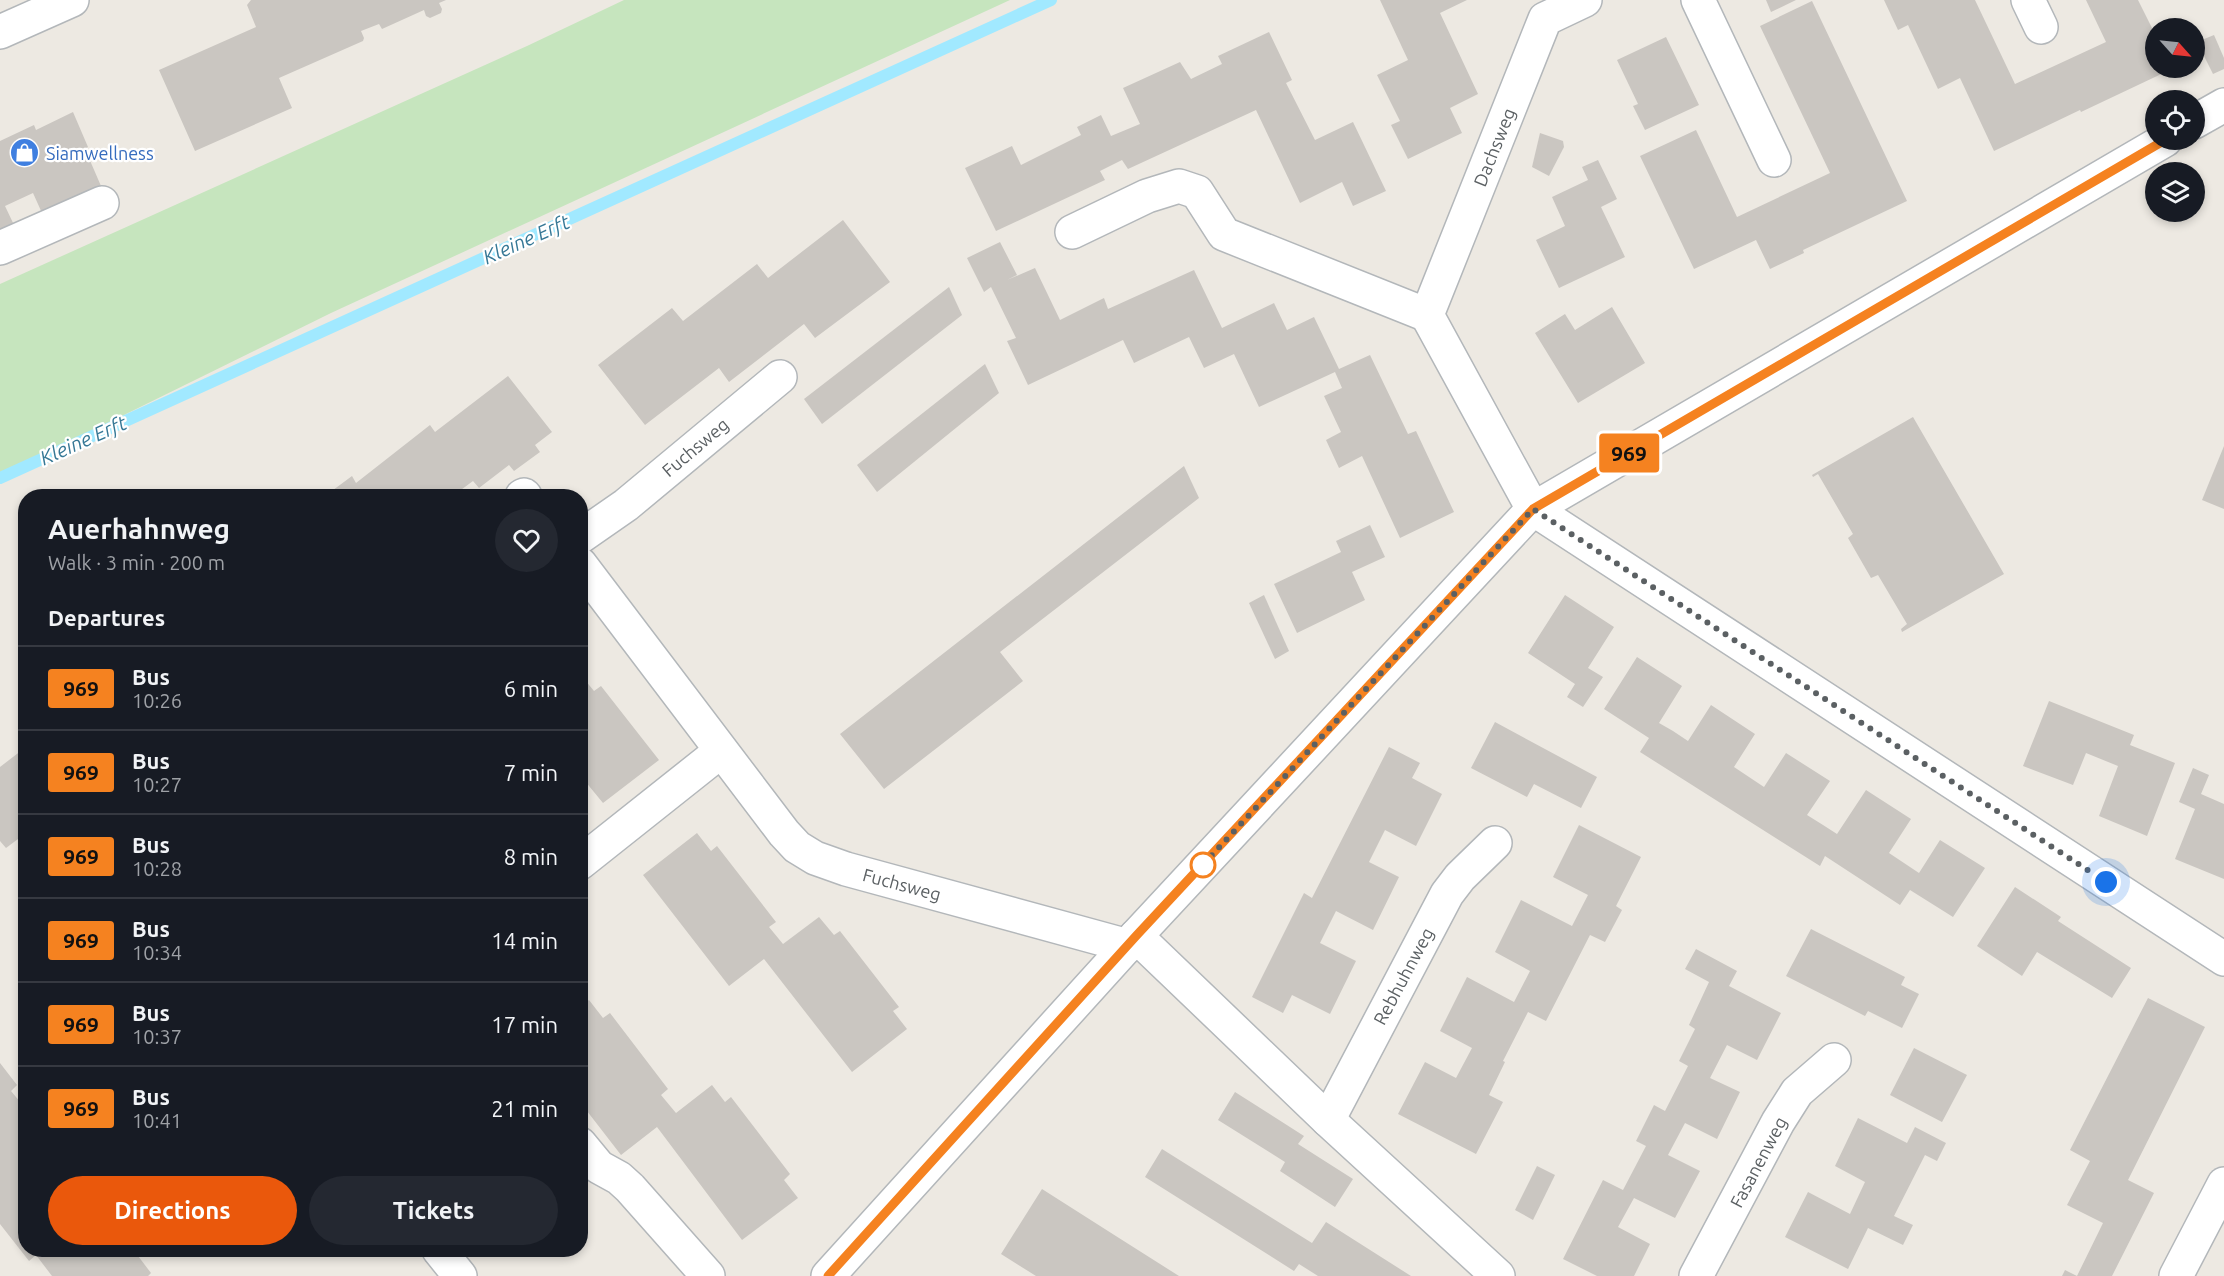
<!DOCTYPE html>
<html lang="en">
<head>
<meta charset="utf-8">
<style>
  body { margin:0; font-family:Ubuntu,sans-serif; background:#242831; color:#f1f3f6; height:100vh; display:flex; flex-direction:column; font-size:22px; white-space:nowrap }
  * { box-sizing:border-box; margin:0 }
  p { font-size:20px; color:#9ea1a6 }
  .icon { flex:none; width:33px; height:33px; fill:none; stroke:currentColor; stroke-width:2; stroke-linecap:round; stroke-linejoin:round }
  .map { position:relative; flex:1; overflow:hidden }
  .side { position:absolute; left:18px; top:489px; width:570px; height:768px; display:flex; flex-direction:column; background:#171b24; border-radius:24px; box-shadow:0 3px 9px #0003 }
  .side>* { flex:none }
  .badge { padding:0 12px; border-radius:4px; font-size:21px; line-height:39px }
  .needle { width:39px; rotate:117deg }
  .buttons { position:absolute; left:2145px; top:18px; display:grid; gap:12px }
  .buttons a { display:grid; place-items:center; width:60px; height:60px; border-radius:50%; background:#171b24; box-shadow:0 3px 9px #0003; font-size:30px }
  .you { position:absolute; width:30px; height:30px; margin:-15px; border:4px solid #fff; border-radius:50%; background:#1a73e8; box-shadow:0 0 0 9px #1a73e833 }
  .map>.badge { position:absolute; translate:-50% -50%; box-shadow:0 0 0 3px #fff }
  h2 { padding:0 30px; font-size:22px; line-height:54px }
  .round { display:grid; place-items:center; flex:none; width:63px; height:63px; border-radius:32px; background:#242831 }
  .head { display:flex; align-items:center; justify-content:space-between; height:102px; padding:0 30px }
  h1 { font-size:28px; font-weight:600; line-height:45px }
  .cta { display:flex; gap:12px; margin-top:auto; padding:12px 30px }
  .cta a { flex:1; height:69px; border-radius:36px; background:#ea580c; color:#fff; font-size:24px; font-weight:600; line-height:69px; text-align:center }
  .cta a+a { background:#242831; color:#f1f3f6 }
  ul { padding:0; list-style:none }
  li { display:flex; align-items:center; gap:18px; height:84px; padding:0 30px; border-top:2px solid #363941 }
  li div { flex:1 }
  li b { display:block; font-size:22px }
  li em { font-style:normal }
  li .badge { min-width:66px; font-weight:700; text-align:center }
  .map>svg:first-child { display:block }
  .green { fill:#c6e5be }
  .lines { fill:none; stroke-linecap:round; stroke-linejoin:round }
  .stream { stroke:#a1e9ff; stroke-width:12 }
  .building { fill:#cac6c1 }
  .minor-casing { stroke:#b3b7ba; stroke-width:36 }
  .minor { stroke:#fff; stroke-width:33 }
  .line-casing { stroke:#fff; stroke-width:14 }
  .line { stroke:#f58220; stroke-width:9 }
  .walk { stroke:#5b6063; stroke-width:6; stroke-dasharray:0 10.8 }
  .stop-dot { fill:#fff; stroke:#f58220; stroke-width:3 }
  .labels { text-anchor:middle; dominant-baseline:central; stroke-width:4.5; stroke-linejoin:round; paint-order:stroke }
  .street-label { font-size:18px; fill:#5b6063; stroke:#fff }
  .shop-label { font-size:18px; fill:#366cbe; stroke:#fff; text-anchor:start }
  .water-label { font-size:20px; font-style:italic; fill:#367896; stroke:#fff }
</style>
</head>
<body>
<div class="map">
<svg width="2224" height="1276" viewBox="0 0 2224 1276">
  <rect width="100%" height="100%" fill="#ede9e2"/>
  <path class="green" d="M624,0H1010L331,313L0,476V284L527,46Z"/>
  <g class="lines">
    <path class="stream" d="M0,478L1051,0"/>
  </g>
  <g class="building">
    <path d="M251,0H446L439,3L442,9L441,13L430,18L426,16L424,10L382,29L379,24L361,31L364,38L363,41L279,78L292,108L195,151L159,70L256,27L247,5Z"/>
    <path d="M1380,0H1467L1440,13L1478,94L1450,108L1462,133L1408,159L1391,125L1400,121L1377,75L1408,60Z"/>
    <path d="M1766,0H1796L1771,12Z"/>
    <path d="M1884,0H1975L2015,84L2106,42L2086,0H2138L2156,36V68H2174L2081,112L2080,110L1994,151L1960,78L1938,89L1908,25L1898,30Z"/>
    <path d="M1812,1L1907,201L1803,250L1804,253L1770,269L1756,240L1694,269L1640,156L1696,130L1737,217L1830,173L1760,26Z"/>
    <path d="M1269,32L1292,80L1286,83L1315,140L1353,122L1386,191L1353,206L1342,182L1300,203L1256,110L1128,169L1122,160L1100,171L1105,180L996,231L965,168L1012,146L1021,165L1081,135L1077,127L1101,115L1111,136L1140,124L1123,88L1180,62L1191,79L1222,64L1218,56Z"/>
    <path d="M2214,35L2224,58V69L2213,74L2197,42Z"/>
    <path d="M1666,37L1699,105L1645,130L1633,106L1638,104L1617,60Z"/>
    <path d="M73,112L88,147L85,149L101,186L42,213L33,193L5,206L14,225L0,231V141L34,125L36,130Z"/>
    <path d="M1540,133L1563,141L1564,147L1549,176L1532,167Z"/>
    <path d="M1598,160L1617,199L1601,207L1625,257L1559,288L1536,240L1565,226L1552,197L1588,180L1582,167Z"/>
    <path d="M843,220L890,282L815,338L804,324L729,382L719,368L645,425L598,365L672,308L683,321L757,264L768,278Z"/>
    <path d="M1000,242L1017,275L1007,280L1035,268L1060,320L1104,298L1108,309L1194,270L1222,328L1274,303L1287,330L1314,317L1339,369L1370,355L1408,434L1416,431L1454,512L1400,538L1362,456L1339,468L1326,440L1341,432L1324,396L1342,388L1335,372L1259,407L1234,354L1204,368L1189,337L1134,363L1123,340L1028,385L1007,341L1016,338L991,287L984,292L967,258Z"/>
    <path d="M949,287L962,315L822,424L804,399Z"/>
    <path d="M1612,307L1645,363L1578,403L1535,333L1565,314L1575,330Z"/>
    <path d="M985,364L999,393L877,492L857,465Z"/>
    <path d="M508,376L552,432L535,445L540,452L514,471L509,465L479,488L473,481L454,495L455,496H325L352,476L356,483L430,425L435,432Z"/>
    <path d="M1913,417L2004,574L1902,632L1901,629L1907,624L1878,575L1871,578L1848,538L1853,534L1818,474L1813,477L1812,475Z"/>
    <path d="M2224,446V509L2202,500Z"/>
    <path d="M1184,466L1199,498L1000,652L1023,681L884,789L840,734Z"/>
    <path d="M1370,525L1385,557L1352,572L1365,600L1297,633L1274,584L1341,552L1336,541Z"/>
    <path d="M1264,595L1289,651L1275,659L1249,603Z"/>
    <path d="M1565,595L1614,627L1588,668L1603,677L1583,707L1567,697L1575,684L1528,653Z"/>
    <path d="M1637,657L1682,686L1659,723L1673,731L1688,741L1711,705L1755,734L1734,767L1764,787L1786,753L1830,781L1807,815L1823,825L1837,834L1866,790L1911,819L1889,853L1919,873L1940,840L1985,868L1953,917L1910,890L1900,905L1825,856L1820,866L1640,752L1649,738L1604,709Z"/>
    <path d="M580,674L594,691L601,686L659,760L603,803L580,775Z"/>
    <path d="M2049,701L2134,735L2130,745L2175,763L2147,836L2099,816L2118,766L2086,753L2073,785L2023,766Z"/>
    <path d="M1495,722L1597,777L1581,808L1534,784L1527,797L1471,768Z"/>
    <path d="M26,747V833L6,848L0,841V767Z"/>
    <path d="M1389,747L1420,763L1412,778L1442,794L1416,846L1385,830L1369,862L1399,877L1373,930L1336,911L1320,943L1356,961L1330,1014L1292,995L1283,1013L1252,997L1304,893L1312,898Z"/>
    <path d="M2193,768L2209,775L2201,794L2224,804V879L2175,859L2195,809L2179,802Z"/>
    <path d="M1579,825L1641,857L1616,906L1622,910L1605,942L1590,935L1546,1021L1528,1012L1503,1061L1505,1062L1489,1095L1503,1102L1476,1154L1398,1114L1425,1062L1456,1078L1472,1048L1440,1031L1467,977L1514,1002L1530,971L1495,952L1521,900L1572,926L1588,895L1553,877Z"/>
    <path d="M697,833L711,851L717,846L776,922L769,927L783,944L819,917L834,935L840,931L899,1007L893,1011L907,1029L852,1072L764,959L729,986L643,875Z"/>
    <path d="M2015,887L2061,917L2058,921L2131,968L2112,998L2037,952L2022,976L1977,946Z"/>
    <path d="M1811,929L1905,977L1901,985L1919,994L1902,1028L1868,1011L1865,1016L1786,976Z"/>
    <path d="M1696,949L1737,971L1729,986L1781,1013L1757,1060L1727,1045L1710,1078L1740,1092L1717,1139L1685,1123L1668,1155L1700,1171L1675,1218L1634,1198L1618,1227L1650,1244L1634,1276H1597L1563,1259L1603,1180L1623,1190L1646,1146L1636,1141L1654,1105L1665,1111L1688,1066L1679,1061L1695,1029L1689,1025L1709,982L1685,969Z"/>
    <path d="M2148,998L2205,1027L2128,1180L2154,1193L2112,1276H2062L2065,1270L2077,1276L2103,1223L2067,1205L2090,1161L2070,1150Z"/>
    <path d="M589,1000L603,1018L610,1013L668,1089L661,1095L676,1113L712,1085L725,1102L731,1097L790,1174L784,1180L798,1198L742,1240L657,1127L621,1155L580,1102V1006Z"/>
    <path d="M1914,1048L1967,1075L1942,1122L1890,1095Z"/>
    <path d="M0,1063L17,1085L11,1091L26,1109V1113L21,1117L26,1123V1250H138L135,1252L151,1273L148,1276H52L36,1255L29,1261L0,1224Z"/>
    <path d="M1235,1092L1304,1136L1298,1144L1353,1179L1335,1207L1280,1171L1285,1162L1218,1120Z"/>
    <path d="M1858,1118L1907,1143L1915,1127L1946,1143L1937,1161L1925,1155L1894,1216L1913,1225L1903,1245L1868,1228L1848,1269L1785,1237L1808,1192L1850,1214L1865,1182L1835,1166Z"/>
    <path d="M1162,1149L1312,1243L1326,1222L1411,1276H1318L1299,1264L1294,1271L1145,1177Z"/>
    <path d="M1537,1166L1555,1175L1533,1220L1515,1210Z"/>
    <path d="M1042,1189L1119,1238L1179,1276H1036L1001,1254Z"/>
  </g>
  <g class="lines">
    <defs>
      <g id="minor">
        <path d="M1585,0L1545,19L1427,315L1533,509L2224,959"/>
        <path d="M1698,0L1774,160"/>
        <path d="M2028,0L2041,27"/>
        <path d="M0,32L72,0"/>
        <path d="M2194,122L2224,105"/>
        <path d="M1072,232L1147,196L1179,186L1197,192L1224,234L1427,315"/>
        <path d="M0,248L102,203"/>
        <path d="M522,496L524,495L525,496"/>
        <path d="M580,537L626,505L780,377"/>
        <path d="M580,564L784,833L797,847L815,858L846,869L1128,946"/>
        <path d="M580,863L721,751"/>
        <path d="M1136,936L1328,1120L1498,1276"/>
        <path d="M1328,1120L1447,894L1460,877L1495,843"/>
        <path d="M580,1144L599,1167L619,1178L630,1188L708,1276"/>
        <path d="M439,1250L460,1276"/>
        <path d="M828,1276L1136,936L1533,509L2165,140"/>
        <path d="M1696,1276L1778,1122L1797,1092L1834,1060"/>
        <path d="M2176,1276L2224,1184"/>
      </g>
    </defs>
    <use href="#minor" class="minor-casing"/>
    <use href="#minor" class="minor"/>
  </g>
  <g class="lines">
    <defs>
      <path id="line" d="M828,1276L1136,936L1533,509L2165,140"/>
    </defs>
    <use href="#line" class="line-casing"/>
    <use href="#line" class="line"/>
    <path class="walk" d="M1203,865L1200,868L1533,509L2106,882"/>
  </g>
  <defs>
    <symbol id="shop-disc" viewBox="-11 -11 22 22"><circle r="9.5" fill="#3f7fe0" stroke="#fff"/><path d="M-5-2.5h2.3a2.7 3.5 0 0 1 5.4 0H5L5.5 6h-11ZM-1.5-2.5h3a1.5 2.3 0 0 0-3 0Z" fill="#fff"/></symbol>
  </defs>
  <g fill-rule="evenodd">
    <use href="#shop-disc" x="8" y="136" width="33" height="33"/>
  </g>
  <circle class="stop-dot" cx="1203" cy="865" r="12"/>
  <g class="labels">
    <g class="street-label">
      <text transform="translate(1494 147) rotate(-68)">Dachsweg</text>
      <text transform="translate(695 447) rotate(-40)">Fuchsweg</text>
      <text transform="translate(902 884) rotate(15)">Fuchsweg</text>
      <text transform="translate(1403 976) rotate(-62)">Rebhuhnweg</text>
      <text transform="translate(1758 1162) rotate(-62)">Fasanenweg</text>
    </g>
    <g class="shop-label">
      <text x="46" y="153">Siamwellness</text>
    </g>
    <g class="water-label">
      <text transform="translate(526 239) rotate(-24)">Kleine Erft</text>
      <text transform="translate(83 440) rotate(-24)">Kleine Erft</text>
    </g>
  </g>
</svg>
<div class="buttons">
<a><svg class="needle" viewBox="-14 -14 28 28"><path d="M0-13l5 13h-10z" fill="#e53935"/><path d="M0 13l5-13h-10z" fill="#9ea1a6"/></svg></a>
<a><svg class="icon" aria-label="locate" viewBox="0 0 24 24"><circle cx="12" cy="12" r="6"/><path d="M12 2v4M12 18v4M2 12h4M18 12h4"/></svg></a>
<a><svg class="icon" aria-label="layers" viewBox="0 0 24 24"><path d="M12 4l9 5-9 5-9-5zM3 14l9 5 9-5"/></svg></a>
</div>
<div class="you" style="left:2106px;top:882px"></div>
<b class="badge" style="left:1629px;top:453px;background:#f58220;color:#111">969</b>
<section class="side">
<div class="head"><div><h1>Auerhahnweg</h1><p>Walk · 3 min · 200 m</p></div><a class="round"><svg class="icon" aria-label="heart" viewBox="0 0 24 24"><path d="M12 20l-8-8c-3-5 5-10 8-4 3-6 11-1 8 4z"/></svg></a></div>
<h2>Departures</h2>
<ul>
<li><span class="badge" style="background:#f58220;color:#111">969</span><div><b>Bus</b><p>10:26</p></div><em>6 min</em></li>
<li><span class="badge" style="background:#f58220;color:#111">969</span><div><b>Bus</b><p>10:27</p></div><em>7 min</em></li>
<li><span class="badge" style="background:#f58220;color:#111">969</span><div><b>Bus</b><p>10:28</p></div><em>8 min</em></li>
<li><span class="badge" style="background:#f58220;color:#111">969</span><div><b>Bus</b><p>10:34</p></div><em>14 min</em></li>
<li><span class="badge" style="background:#f58220;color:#111">969</span><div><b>Bus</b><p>10:37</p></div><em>17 min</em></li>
<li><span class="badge" style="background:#f58220;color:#111">969</span><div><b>Bus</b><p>10:41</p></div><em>21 min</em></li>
</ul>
<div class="cta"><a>Directions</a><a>Tickets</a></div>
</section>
</div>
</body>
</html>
